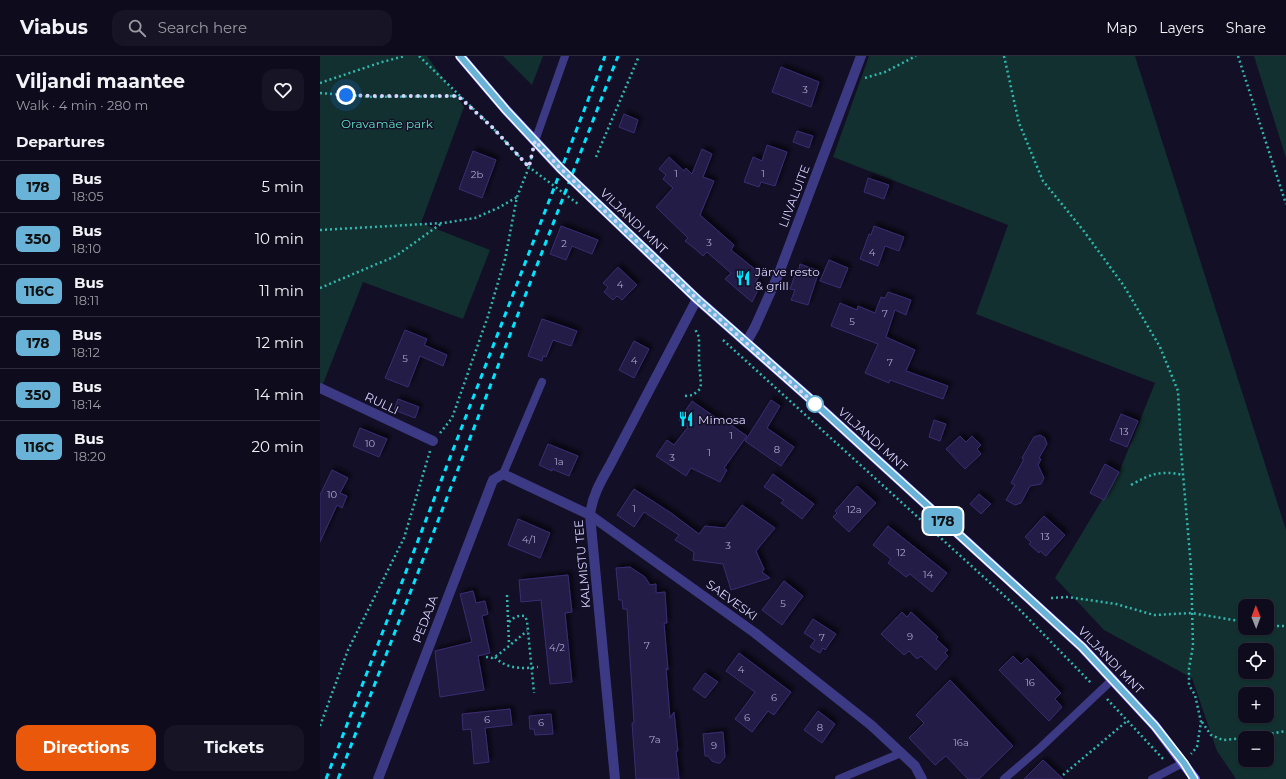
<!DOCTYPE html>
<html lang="en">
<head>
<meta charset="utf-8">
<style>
  body { margin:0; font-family:Montserrat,sans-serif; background:#171425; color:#f1f3f6; height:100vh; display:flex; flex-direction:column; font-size:15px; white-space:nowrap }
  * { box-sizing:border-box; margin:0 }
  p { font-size:13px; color:#9b9ba3 }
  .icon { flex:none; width:22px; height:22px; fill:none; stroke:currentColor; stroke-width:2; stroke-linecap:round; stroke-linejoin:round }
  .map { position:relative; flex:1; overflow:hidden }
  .drawer { display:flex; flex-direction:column; background:#0e0b1c; width:320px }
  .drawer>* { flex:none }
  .badge { padding:0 8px; border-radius:6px; font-size:14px; line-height:26px }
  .needle { width:26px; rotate:359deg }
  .tools { position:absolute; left:918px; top:543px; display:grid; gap:8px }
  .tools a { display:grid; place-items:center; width:36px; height:36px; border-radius:8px; background:#0e0b1c; box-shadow:0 1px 3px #0004,0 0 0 1px #2e2b3b; font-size:20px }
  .you { position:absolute; width:20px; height:20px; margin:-10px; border:3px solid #fff; border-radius:50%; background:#1a73e8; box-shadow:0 0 0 6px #1a73e833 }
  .map>.badge { position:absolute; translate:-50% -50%; box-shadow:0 0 0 2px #fff }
  h2 { padding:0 16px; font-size:15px; line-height:36px }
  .round { display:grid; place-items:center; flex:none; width:42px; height:42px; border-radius:12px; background:#171425 }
  .summary { display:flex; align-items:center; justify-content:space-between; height:68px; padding:0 16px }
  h1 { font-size:19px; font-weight:700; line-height:30px }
  .button { display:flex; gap:8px; margin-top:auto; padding:8px 16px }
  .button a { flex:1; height:46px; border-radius:12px; background:#ea580c; color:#fff; font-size:16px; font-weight:700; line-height:46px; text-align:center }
  .button a+a { background:#171425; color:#f1f3f6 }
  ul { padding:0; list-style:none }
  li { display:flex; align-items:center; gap:12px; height:52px; padding:0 16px; border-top:1px solid #2e2b3b }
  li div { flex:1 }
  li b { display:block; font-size:15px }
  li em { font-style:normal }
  li .badge { min-width:44px; font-weight:700; text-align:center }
  header { display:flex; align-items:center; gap:24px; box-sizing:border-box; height:56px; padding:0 20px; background:#0e0b1c; border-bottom:1px solid #2e2b3b }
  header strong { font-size:19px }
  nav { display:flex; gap:22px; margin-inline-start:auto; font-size:14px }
  .search { width:280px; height:36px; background:#171425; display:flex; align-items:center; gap:10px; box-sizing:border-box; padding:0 14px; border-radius:12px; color:#9b9ba3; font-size:15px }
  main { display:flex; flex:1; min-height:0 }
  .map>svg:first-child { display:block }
  .green { fill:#12302f; fill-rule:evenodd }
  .building { fill:#241b47; stroke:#3b2d73; filter:url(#shadow) }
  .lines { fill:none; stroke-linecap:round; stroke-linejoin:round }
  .path { stroke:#2fb8b0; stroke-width:2.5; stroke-dasharray:2 3; stroke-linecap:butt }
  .lane { stroke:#3d3a85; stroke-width:8 }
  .street { stroke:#3d3a85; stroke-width:10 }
  .secondary { stroke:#6f6bff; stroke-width:10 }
  .rail { stroke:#00e5ff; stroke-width:3; stroke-dasharray:6 5; stroke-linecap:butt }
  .line-casing { stroke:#fff; stroke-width:9 }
  .line { stroke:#69b3d9; stroke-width:6 }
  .walk { stroke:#d9d4ff; stroke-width:4; stroke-dasharray:0 7.2 }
  .stop-dot { fill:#fff; stroke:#69b3d9; stroke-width:2 }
  .labels { text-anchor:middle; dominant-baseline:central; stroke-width:3; stroke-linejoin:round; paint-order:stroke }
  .number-label { font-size:10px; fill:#aca6d1 }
  .park-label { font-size:12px; fill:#5fe0c0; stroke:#130f26 }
  .street-label { font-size:12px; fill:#d9d4ff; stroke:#130f26 }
  .poi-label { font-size:12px; fill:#d9d4ff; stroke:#130f26; text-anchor:start }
</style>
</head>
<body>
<header>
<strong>Viabus</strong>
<div class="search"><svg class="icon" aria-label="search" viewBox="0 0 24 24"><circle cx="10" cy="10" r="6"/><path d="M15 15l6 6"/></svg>Search here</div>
<nav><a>Map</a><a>Layers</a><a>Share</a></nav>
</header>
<main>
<section class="drawer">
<div class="summary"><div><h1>Viljandi maantee</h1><p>Walk · 4 min · 280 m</p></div><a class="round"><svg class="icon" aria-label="heart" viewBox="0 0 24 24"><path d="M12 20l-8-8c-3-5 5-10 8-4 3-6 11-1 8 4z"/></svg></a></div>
<h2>Departures</h2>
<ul>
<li><span class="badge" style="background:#69b3d9;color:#111">178</span><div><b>Bus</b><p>18:05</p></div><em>5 min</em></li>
<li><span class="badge" style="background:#69b3d9;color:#111">350</span><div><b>Bus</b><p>18:10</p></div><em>10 min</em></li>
<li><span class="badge" style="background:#69b3d9;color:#111">116C</span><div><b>Bus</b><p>18:11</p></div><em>11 min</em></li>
<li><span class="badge" style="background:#69b3d9;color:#111">178</span><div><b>Bus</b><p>18:12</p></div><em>12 min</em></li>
<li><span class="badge" style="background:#69b3d9;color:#111">350</span><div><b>Bus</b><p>18:14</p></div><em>14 min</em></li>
<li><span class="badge" style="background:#69b3d9;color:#111">116C</span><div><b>Bus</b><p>18:20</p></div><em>20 min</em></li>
</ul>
<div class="button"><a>Directions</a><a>Tickets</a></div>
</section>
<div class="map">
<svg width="966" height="723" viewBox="0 0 966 723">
  <defs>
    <filter id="shadow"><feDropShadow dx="3.5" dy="-3.5" stdDeviation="2" flood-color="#0009"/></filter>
  </defs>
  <rect width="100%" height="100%" fill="#130f26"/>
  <g class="green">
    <path d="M0,0H107L144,51L101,167L170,194L143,263L43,226L1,333L0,332Z"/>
    <path d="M183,0H223L212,29Z"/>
    <path d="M549,0H815L966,474V723H916L897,695L872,622L784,574L735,522L800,414L835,327L656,258L688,169L513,101ZM925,550H947V572H925ZM925,594H947V616H925ZM925,638H947V660H925ZM925,682H947V704H925Z"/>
    <path d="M934,0H966V102Z"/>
  </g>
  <g class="building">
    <path d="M461,11L499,26L491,51L452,36Z"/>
    <path d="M304,58L318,64L314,77L299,71Z"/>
    <path d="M477,75L493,80L489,92L473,86Z"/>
    <path d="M447,89L467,96L455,130L441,126L439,131L424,126L433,101L442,105Z"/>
    <path d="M382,93L392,98L383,121L394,125L380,159L414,189L411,194L441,218L435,226L440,230L432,246L405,223L411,217L387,196L383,200L374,192L365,185L368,182L336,151L353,132L343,123L346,119L339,113L349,101L364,115L366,112L372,118Z"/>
    <path d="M153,95L176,104L162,142L139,133Z"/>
    <path d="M548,122L569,129L564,143L544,136Z"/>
    <path d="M241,170L278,184L272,198L252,190L246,204L230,198Z"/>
    <path d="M554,170L584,181L579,195L565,190L558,210L540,203L549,178L551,179Z"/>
    <path d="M509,204L528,212L520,232L500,225Z"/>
    <path d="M480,208L499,215L488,249L471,244L475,234L470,233L477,213H479Z"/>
    <path d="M298,211L317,229L302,244L297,240L293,244L284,236L288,231L283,227Z"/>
    <path d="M568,236L591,244L586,259L575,254L566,281L595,294L586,315L628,330L623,343L570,324L569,327L545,317L558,288L511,270L520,247L537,254L538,250L555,257L561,241L565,242Z"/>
    <path d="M222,263L257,275L251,290L233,284L226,301L223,300L222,305L208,300Z"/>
    <path d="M85,274L107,283L104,289L127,299L123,310L100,300L88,331L65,322Z"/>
    <path d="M314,285L329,293L314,322L299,314Z"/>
    <path d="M78,343L99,351L95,362L74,354Z"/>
    <path d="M451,344L460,350L447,372L474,391L461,410L425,385Z"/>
    <path d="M372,345L402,366L404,364L427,380L404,412L407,414L400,426L371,412L366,420L336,400L347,384L354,389L368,371L359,364Z"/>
    <path d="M801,358L818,365L807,391L790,384Z"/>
    <path d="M614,364L626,368L620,385L609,381Z"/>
    <path d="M40,372L67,383L59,401L33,390Z"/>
    <path d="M720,379L725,382L727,388L719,402L721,403L718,409L724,422L721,428L710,430L701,447L695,449L686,444L695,429L691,427L704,403L702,402L714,381Z"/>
    <path d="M640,380L646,386L652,380L661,389L657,393L661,398L645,413L626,393Z"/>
    <path d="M228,388L258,400L249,420L232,413V415L219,409Z"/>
    <path d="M785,408L799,416L784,444L770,437Z"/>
    <path d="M12,414L28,422L20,437L27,440L22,452L17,449L0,486V439Z"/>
    <path d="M453,418L494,448L482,463L461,447L464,444L444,431Z"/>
    <path d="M537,430L556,447L529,476L513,461L517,457L515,455Z"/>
    <path d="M314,433L351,457L379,478L385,470L405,472L422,449L455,472L436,495L444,513L442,516L450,522L411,534L403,508L373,504L374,496L355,484L359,479L324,456L314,471L297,459Z"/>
    <path d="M659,438L671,448L661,458L650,448Z"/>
    <path d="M724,460L745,479L726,500L720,495L719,497L709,488L711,486L705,481Z"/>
    <path d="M198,463L230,477L220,502L188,489Z"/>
    <path d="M568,470L627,517L612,536L590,518L586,521L568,507L571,503L553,489Z"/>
    <path d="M310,511L325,521L330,529L336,528V537L345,536L347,567H344L348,614L346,612L350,662L354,656L358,695H356L359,723H316L312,667H314L307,553H303L302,544H299L296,512Z"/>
    <path d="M248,519L252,556L245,557L252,626L230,628L221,544L201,546L199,524Z"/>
    <path d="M464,525L483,540L462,569L442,554Z"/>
    <path d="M153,535L156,547L165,545L168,558L162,560L170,597L158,600L164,634L120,641L115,595L152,586L140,538Z"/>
    <path d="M582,556L587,561L591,556L618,581L616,583L628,594L625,597L628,600L616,614L601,600L597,603L589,595L584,599L561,578Z"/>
    <path d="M493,563L516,578L505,594L503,592L500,597L490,591L495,584L484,577Z"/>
    <path d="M419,597L471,636L454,659L448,655L432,676L415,663L435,636L406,615Z"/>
    <path d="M693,600L701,608L707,602L741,637L735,643L742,651L729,665L679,614Z"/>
    <path d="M385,617L398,626L385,642L373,633Z"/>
    <path d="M630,624L693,690L659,723H648L626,700L615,709L589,682L604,667L596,659Z"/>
    <path d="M190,653L192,669L165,672L169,706L154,708L151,673L143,674L142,658Z"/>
    <path d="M498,655L515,668L502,687L484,674Z"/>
    <path d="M231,658L233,678L215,679L214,673H210L209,660Z"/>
    <path d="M403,676L405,701L400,707H397L392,705L388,700H385L383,678Z"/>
    <path d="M723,704L743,723H704Z"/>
  </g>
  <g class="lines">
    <g class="path">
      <path d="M99,0L172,71L209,111L258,148"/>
      <path d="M684,0L699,67L723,125L763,174L804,230L840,291L858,335L861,395L871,511L873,590L869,612V629L875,639L881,666L877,691L871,698"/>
      <path d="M918,0L966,148"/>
      <path d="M545,22L565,16L596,0"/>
      <path d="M0,27L62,6L85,0"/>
      <path d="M0,37L52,41L138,40"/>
      <path d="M276,101L319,0"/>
      <path d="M0,174L123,167L155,162L178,152L197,141"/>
      <path d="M0,232L76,200L122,167"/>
      <path d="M403,284L701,555L772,628"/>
      <path d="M365,340L373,339L380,333L381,328L379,306V281L375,273"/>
      <path d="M120,377L132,362L168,260L185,203L197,141L209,111L212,99"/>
      <path d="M811,429C830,418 841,414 863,419"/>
      <path d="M187,539L189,588"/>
      <path d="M731,542L748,541L796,548L834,559L872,557L925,566"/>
      <path d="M189,566C194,561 198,559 205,560L207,565L214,637"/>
      <path d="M947,570H966"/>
      <path d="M166,601L172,602L178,599L207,575"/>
      <path d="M175,601C186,613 202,613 218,611"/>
      <path d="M787,643L845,705"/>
      <path d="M882,666L891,679L903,684L925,682"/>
      <path d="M0,670L28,594L84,482L110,395"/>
      <path d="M927,682L966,675"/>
      <path d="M743,719L807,665"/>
    </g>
    <g class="lane">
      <path d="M215,85L245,0"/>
      <path d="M183,418L222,326"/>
      <path d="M519,723L581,697"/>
      <path d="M684,723L720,692L793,623"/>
      <path d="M832,723L863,707"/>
    </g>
    <g class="street">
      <path d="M426,287L435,271L459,217L541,0"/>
      <path d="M0,332L113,385"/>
      <path d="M58,723L173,424L183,418L270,459L435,577L551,669L595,710L602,723"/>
      <path d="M295,723L270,459C272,440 281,425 290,409L377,243"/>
    </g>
    <path class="secondary" d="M140,0L186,54L241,113L377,243L496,348L762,591L835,670L875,723"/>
    <g class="rail">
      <path d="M6,723L285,0"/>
      <path d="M18,723L298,0"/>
    </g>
  </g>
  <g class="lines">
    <defs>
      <path id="line" d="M140,0L186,54L241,113L377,243L496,348L762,591L835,670L864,707L874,723"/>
    </defs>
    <use href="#line" class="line-casing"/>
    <use href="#line" class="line"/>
    <path class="walk" d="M26,39L52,40H138L172,71L209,111L215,85L241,113L377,243L495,348"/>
  </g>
  <defs>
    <symbol id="restaurant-bare" viewBox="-9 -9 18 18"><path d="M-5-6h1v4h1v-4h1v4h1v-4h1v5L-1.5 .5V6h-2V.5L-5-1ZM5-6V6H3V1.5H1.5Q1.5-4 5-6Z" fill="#00e5ff" stroke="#130f26" stroke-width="2.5" paint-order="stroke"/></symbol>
  </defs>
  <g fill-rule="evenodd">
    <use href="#restaurant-bare" x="412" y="211" width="22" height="22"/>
    <use href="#restaurant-bare" x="355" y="352" width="22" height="22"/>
  </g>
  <circle class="stop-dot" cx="495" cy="348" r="8"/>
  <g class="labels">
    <g class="number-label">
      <text x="485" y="33">3</text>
      <text x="356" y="117">1</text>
      <text x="443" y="117">1</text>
      <text x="157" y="118">2b</text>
      <text x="389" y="186">3</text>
      <text x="244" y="187">2</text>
      <text x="552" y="196">4</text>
      <text x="300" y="228">4</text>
      <text x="565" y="257">7</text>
      <text x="532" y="265">5</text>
      <text x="85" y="302">5</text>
      <text x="314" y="304">4</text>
      <text x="570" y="306">7</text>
      <text x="804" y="375">13</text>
      <text x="411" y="379">1</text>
      <text x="50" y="387">10</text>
      <text x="457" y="393">8</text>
      <text x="389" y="396">1</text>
      <text x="352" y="401">3</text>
      <text x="239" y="405">1a</text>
      <text x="12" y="438">10</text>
      <text x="314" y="452">1</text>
      <text x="534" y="453">12a</text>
      <text x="725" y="480">13</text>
      <text x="209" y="483">4/1</text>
      <text x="408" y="489">3</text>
      <text x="581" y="496">12</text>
      <text x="608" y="518">14</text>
      <text x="463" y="547">5</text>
      <text x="590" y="580">9</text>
      <text x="502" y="581">7</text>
      <text x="327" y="589">7</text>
      <text x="237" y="591">4/2</text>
      <text x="421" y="613">4</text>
      <text x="710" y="626">16</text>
      <text x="454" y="641">6</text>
      <text x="427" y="661">6</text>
      <text x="167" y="663">6</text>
      <text x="221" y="666">6</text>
      <text x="500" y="671">8</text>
      <text x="335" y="683">7a</text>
      <text x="641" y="686">16a</text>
      <text x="394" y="689">9</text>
    </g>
    <g class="park-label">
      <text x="67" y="67">Oravamäe park</text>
    </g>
    <g class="street-label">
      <text transform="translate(474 140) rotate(-69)">LIIVALUITE</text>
      <text transform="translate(314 165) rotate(44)">VILJANDI MNT</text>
      <text transform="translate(62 347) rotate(25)">RULLI</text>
      <text transform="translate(553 383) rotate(42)">VILJANDI MNT</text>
      <text transform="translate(262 508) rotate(-95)">KALMISTU TEE</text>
      <text transform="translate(412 544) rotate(36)">SAEVESKI</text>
      <text transform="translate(105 563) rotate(-69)">PEDAJA</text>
      <text transform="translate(791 604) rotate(46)">VILJANDI MNT</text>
    </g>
    <g class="poi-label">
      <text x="435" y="215">Järve resto<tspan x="435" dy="14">&amp; grill</tspan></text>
      <text x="378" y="363">Mimosa</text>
    </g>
  </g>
</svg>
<div class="tools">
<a><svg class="needle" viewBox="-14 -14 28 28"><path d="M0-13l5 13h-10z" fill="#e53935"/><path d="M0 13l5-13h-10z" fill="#9b9ba3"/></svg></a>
<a><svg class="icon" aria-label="locate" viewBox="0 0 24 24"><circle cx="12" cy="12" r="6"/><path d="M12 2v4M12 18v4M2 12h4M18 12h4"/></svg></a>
<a>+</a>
<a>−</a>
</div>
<div class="you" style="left:26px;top:39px"></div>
<b class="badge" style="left:623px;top:465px;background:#69b3d9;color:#111">178</b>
</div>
</main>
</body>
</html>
